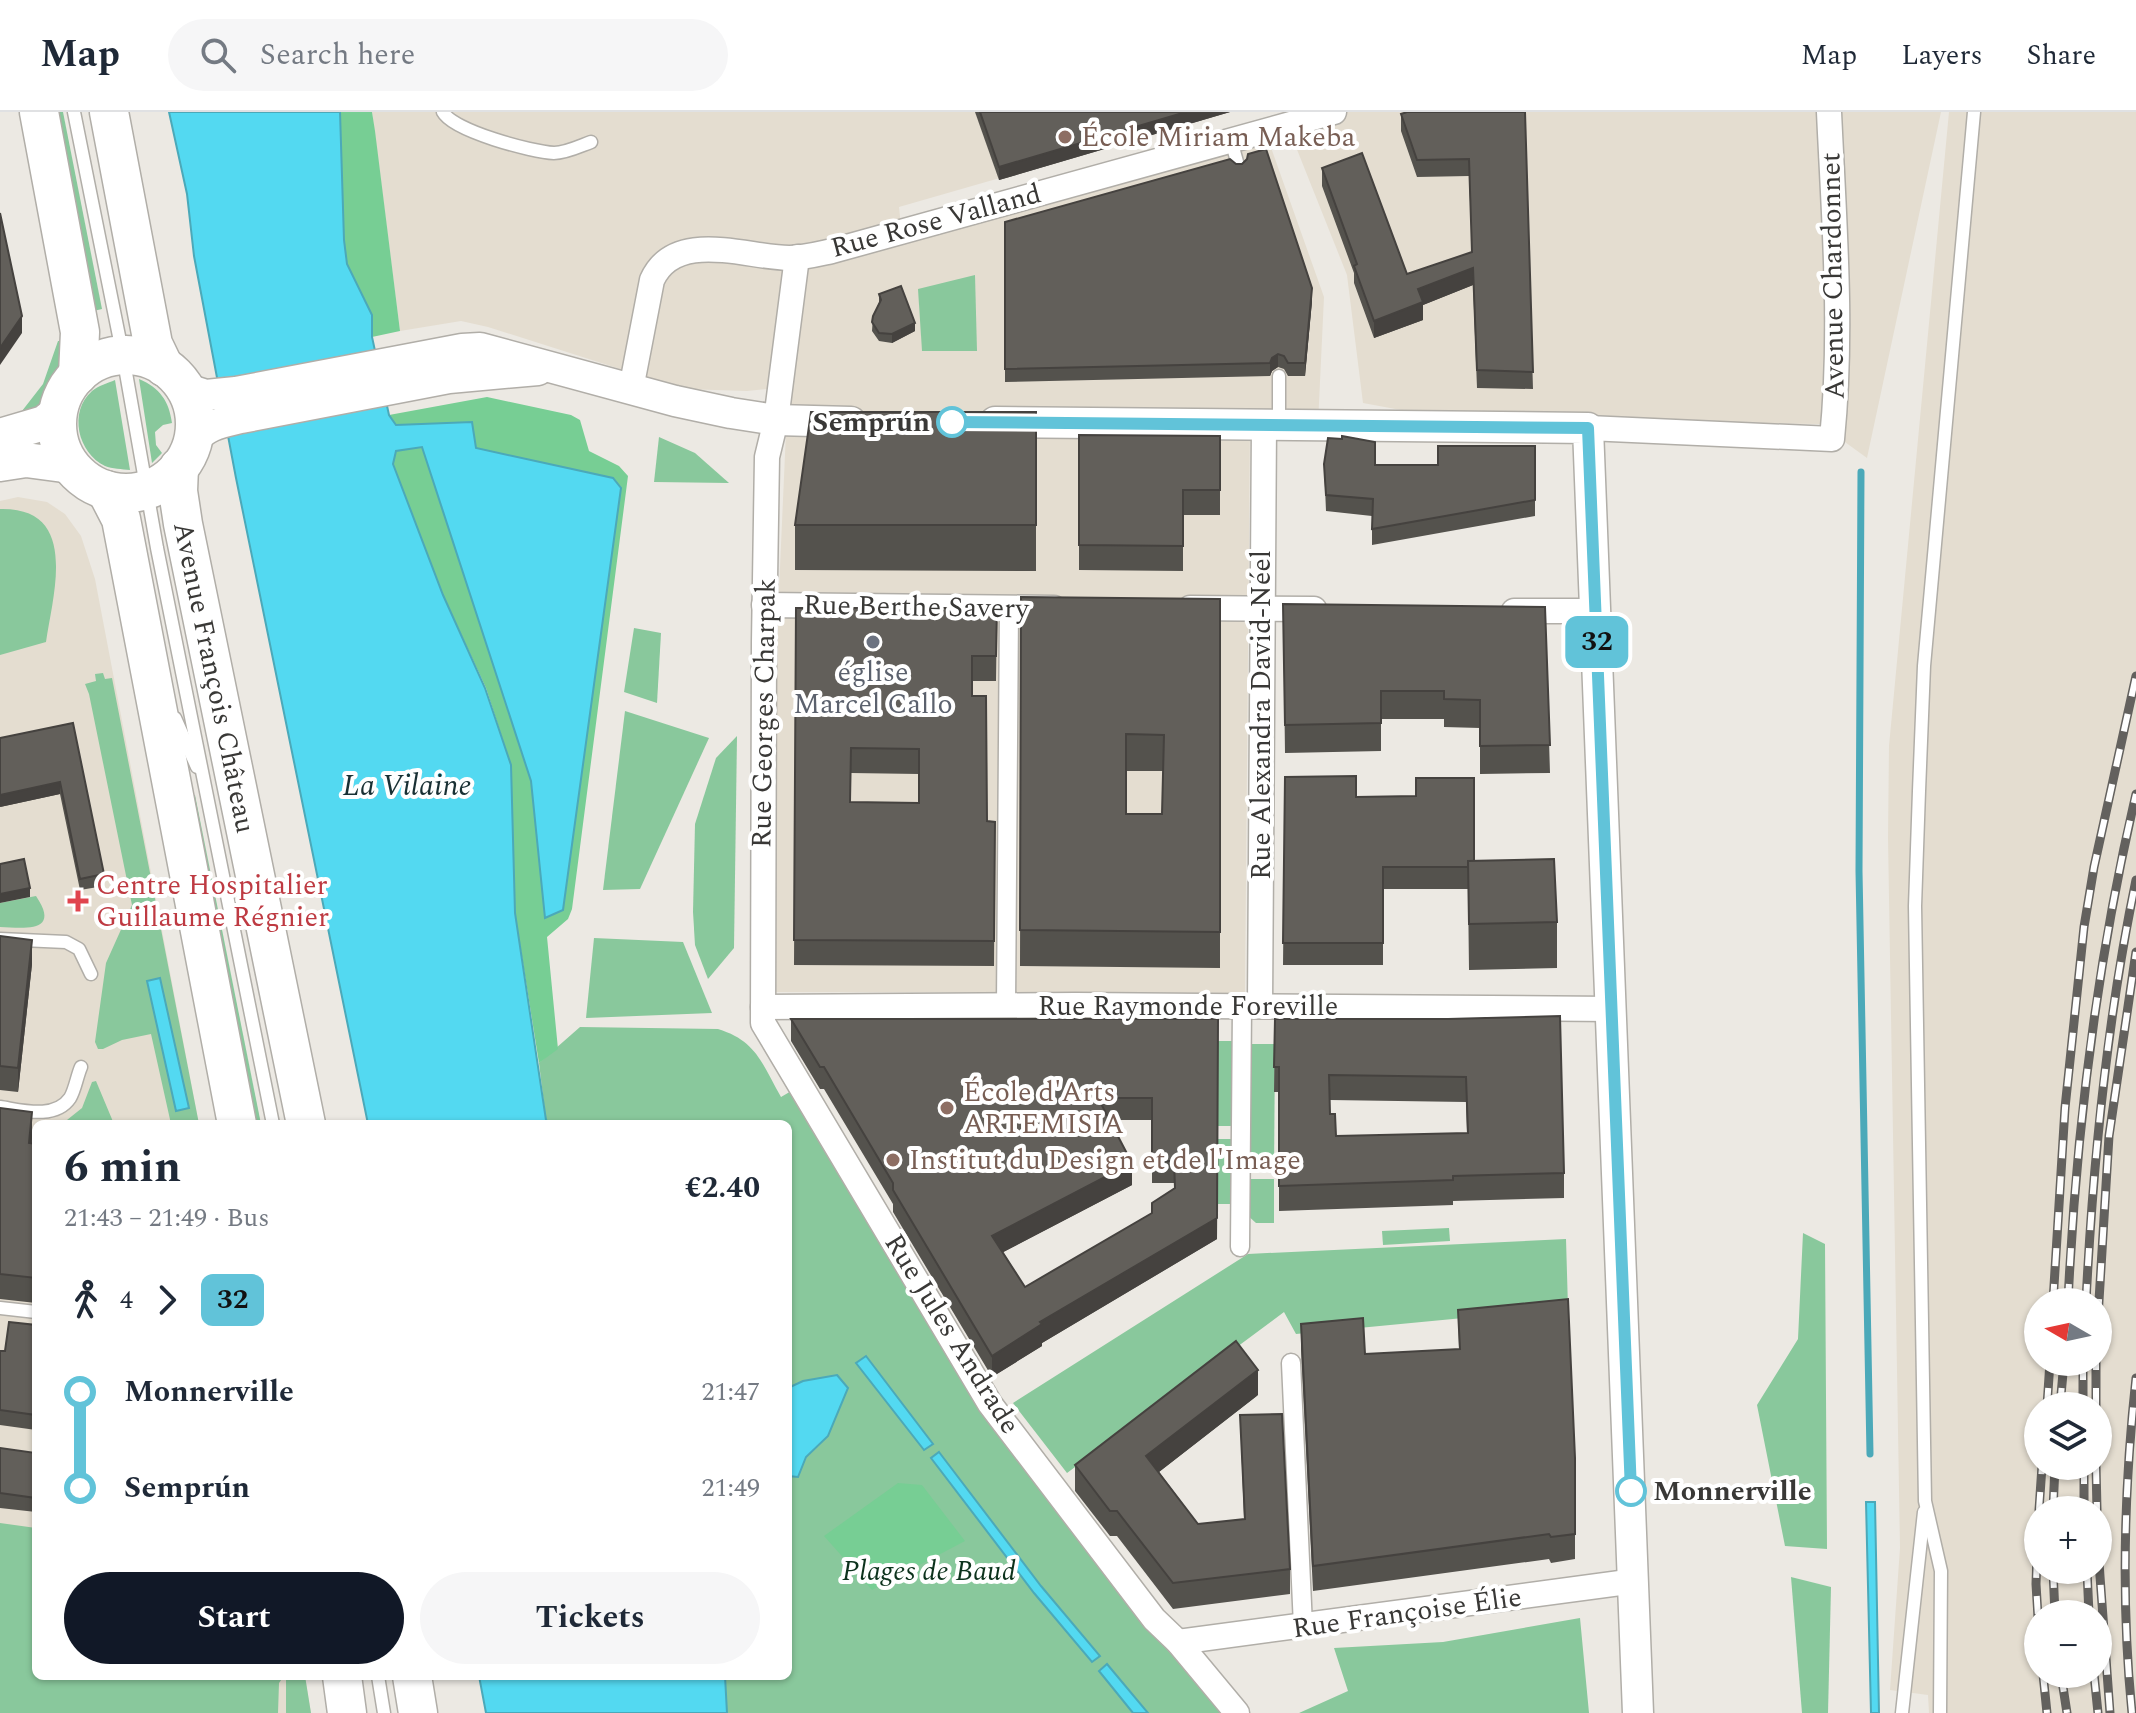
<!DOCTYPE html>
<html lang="en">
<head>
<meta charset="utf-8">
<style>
  body { margin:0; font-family:Spectral,serif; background:#f6f6f7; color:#1f2937; height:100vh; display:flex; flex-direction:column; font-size:30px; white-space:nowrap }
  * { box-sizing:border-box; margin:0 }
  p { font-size:26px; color:#747a83 }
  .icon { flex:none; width:44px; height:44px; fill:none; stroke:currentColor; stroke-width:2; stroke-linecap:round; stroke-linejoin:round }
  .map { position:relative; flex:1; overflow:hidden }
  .details { position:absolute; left:32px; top:1008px; width:760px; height:560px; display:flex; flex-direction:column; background:#fff; border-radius:12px; box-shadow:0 2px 6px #0004 }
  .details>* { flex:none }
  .badge { padding:0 16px; border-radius:12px; font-size:28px; line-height:52px }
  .needle { width:52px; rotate:279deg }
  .controls { position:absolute; left:2024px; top:1176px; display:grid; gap:16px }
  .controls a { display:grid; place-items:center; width:88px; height:88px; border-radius:50%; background:#fff; box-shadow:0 2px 6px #0004; font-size:40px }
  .map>.badge { position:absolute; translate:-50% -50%; box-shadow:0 0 0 4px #fff }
  .legs { display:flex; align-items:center; gap:12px; height:88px; padding:0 32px; font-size:26px }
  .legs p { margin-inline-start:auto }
  .headline { display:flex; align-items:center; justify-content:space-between; height:136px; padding:0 32px }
  h1 { font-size:44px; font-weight:700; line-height:60px }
  .primary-button { display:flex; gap:16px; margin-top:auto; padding:16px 32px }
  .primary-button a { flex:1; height:92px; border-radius:48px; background:#111827; color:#fff; font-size:32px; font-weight:700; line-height:92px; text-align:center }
  .primary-button a+a { background:#f6f6f7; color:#1f2937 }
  ul { padding:0 32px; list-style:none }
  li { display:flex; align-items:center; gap:28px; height:96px; font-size:30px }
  li i { display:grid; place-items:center; width:12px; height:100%; margin:0 10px; background:currentColor }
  li i::after { content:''; width:20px; height:20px; margin:-10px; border:6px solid; border-radius:50%; background:#fff }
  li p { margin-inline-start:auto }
  li:first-child i { background:linear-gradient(#0000 50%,currentColor 0) }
  li:last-child i { background:linear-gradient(currentColor 50%,#0000 0) }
  header { display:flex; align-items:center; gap:48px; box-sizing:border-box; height:112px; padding:0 40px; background:#fff; border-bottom:2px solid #e0e1e3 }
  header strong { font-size:38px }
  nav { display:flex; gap:44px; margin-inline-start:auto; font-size:28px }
  .search { width:560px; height:72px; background:#f6f6f7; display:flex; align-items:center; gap:20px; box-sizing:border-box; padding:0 28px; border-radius:44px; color:#747a83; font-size:30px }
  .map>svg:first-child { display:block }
  .built { fill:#e4ddd0; fill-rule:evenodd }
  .green { fill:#89c89c }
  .forest { fill:#77ce94 }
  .water { fill:#53d9f1; stroke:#4ba9b9; stroke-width:2 }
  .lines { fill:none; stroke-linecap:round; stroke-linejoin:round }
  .stream { stroke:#4ba9b9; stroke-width:7 }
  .service-casing { stroke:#b1aea8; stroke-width:15 }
  .pedestrian-casing { stroke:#b1aea8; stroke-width:21 }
  .minor-casing { stroke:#b1aea8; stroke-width:27 }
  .tertiary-casing { stroke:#b1aea8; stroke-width:33 }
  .secondary-casing { stroke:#b1aea8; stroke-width:37 }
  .primary-casing { stroke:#b1aea8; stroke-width:41 }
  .service { stroke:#fff; stroke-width:12 }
  .pedestrian { stroke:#fff; stroke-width:18 }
  .minor { stroke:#fff; stroke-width:24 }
  .tertiary { stroke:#fff; stroke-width:30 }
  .secondary { stroke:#fff; stroke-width:34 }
  .primary { stroke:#fff; stroke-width:38 }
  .rail-casing { stroke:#63615e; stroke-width:9 }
  .rail { stroke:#fff; stroke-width:6; stroke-dasharray:18; stroke-linecap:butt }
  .wall { fill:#54524d; fill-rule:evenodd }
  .shaded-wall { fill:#45423f }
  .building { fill:#625f5a; stroke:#45423f; stroke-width:2; fill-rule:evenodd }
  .line-1-casing { stroke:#fff; stroke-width:18 }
  .line-1 { stroke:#61c3d9; stroke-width:12 }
  .education-dot { fill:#8d6e63; stroke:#fff; stroke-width:3 }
  .stop-1-dot { fill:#fff; stroke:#61c3d9; stroke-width:4 }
  .worship-dot { fill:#6b7280; stroke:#fff; stroke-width:3 }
  .health-dot { fill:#e0444e; stroke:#fff; stroke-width:3 }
  .labels { text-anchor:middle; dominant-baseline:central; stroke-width:8; stroke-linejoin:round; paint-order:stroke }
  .education-label { font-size:28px; fill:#785e54; stroke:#fff; text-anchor:start }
  .street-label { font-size:28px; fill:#393836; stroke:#fff }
  .stop-label { font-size:28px; font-weight:bold; fill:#393836; stroke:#fff; text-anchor:end }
  .worship-label { font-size:28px; fill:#5b616d; stroke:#fff }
  .health-label { font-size:28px; fill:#be3a42; stroke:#fff; text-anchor:start }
  .park-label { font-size:28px; font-style:italic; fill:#0c321c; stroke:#fff }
  .water-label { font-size:30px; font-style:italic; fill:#193034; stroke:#fff }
</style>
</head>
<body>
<header>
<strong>Map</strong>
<div class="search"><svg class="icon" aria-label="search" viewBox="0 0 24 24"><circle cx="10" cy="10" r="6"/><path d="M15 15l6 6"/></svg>Search here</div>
<nav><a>Map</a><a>Layers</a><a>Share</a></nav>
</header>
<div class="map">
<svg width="2136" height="1601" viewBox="0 0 2136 1601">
  <rect width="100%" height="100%" fill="#ece9e3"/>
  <g class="built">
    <path d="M372,0H1230L899,95L902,124L1268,27L1324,185L1318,312H1250L1245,881L774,880V591L788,275L747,279L683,277L488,215L461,209L400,219Z"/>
    <path d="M1282,0H1941L1867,346L1820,312L1455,308L1363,291L1347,163Z"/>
    <path d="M1949,0H2136V1601H1929L1928,1583L1890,1578L1900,1436L1888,726L1889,634ZM2038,1190H2098V1250H2038ZM2038,1294H2098V1354H2038ZM2038,1398H2098V1458H2038ZM2038,1502H2098V1562H2038Z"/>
    <path d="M18,385L47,390L65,402L81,424L95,467L199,1012H36V1564H305L311,1601H0V389Z"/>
  </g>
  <g class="green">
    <path d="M49,0H63L102,197L89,200Z"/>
    <path d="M975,163L977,239H922L918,177Z"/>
    <path d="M73,228L72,254L57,275L49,293L26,311L22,299L43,272L58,229Z"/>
    <path d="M139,267C160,276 169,289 172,311L163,313L155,320L156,333L162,341L152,351Z"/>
    <path d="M115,268L130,358C122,357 112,357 105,354C78,341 68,300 92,279C98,274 108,271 115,268Z"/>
    <path d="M659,325L695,341L729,371L654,370Z"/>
    <path d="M0,397C80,395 53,482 46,530L0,543Z"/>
    <path d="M634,516L661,521L657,591L624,580Z"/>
    <path d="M103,561L105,567L112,566L199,1012H171L151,922L122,928L103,937H98L95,930L106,851L132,793L89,582L85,572L96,569L95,562Z"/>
    <path d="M625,599L709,626L640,777L603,778Z"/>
    <path d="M737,624L734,836L708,867L695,833L693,800L695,712L716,646Z"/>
    <path d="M195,683L261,1012H248L183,685Z"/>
    <path d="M36,784C61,821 25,816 0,815V791Z"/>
    <path d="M594,826L683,830L712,901L586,906Z"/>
    <path d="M580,915L718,917C757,929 762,952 781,985L793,978L880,1128L1230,1601H727L725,1564H788V1364L798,1365L806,1345L828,1324L848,1276L837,1263L803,1269L788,1276V1012H553L546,1008L539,951Z"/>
    <path d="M1218,929H1232V1014H1217Z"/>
    <path d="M1247,932H1275L1274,1060H1246Z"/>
    <path d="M96,969L114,1012H62L82,996L92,970Z"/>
    <rect x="1217" y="1027" width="15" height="65"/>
    <path d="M1246,1067H1274V1111H1256L1246,1102Z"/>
    <path d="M1449,1116L1450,1129L1383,1133L1382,1119Z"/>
    <path d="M1803,1121L1825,1132L1827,1437L1785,1434L1757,1293L1798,1227Z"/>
    <path d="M1566,1127L1568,1196L1296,1222L1284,1200L1067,1361L1013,1291L1248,1142Z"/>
    <path d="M0,1411L36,1416V1564H284L279,1571L278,1601H0Z"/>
    <path d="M1791,1465L1831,1475L1828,1601H1802Z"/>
    <path d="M1580,1506L1589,1601H1299L1348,1579L1334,1536L1443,1530Z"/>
    <path d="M286,1564H305L311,1601H286Z"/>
  </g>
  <g class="forest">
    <path d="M340,0H372L375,19L400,219L372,225V203L347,152L344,128Z"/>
    <path d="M487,285L571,303L580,308L589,339L619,354L628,364L572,797L568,807L547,825L558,937L539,951L515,801L511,653L486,576L443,483L393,352L396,339L422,335L531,669L545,806L613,366L476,336L472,310L396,313L389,303Z"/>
    <path d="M898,1371L922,1373L965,1429L872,1478L824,1424Z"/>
  </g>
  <g class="water">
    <path d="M169,0H340L344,128L347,152L372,203V225L389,303L396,313L472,310L476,336L613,366L621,376L563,798L545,806L531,669L422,335L396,339L393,352L443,483L485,576L511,653L515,801L546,1008L553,1012H368L236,366L194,144L187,82Z"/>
    <path d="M160,866L189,996L176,999L147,869Z"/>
    <path d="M866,1244L933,1332L924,1338L856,1251Z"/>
    <path d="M837,1263L848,1276L828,1324L806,1345L798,1365L788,1364V1276L803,1269Z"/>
    <path d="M939,1340L1041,1474L1100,1544L1092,1550L1034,1481L931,1346Z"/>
    <path d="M1866,1390H1875L1879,1601H1871Z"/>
    <path d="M1107,1552L1148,1601H1133L1099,1559Z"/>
    <path d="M479,1564H725L727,1601H486Z"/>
  </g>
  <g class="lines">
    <path class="stream" d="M1861,360L1859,759L1870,1342"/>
    <defs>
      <g id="service">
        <path d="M74,0L123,244L157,436L273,1012"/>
        <path d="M443,0C453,19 532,40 554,41C566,41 580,34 591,30"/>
        <path d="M1231,28L1239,57"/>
        <path d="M1279,312V264"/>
        <path d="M175,606L197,655"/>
        <path d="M0,827L66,830L79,837L91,862"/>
        <path d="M0,995C21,998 55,1008 70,986C75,978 77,964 81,955"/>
        <path d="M0,1196L36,1200"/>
        <path d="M378,1564L384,1601"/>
        <path d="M1902,1601L1924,1400"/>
        <path d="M1940,1601L1941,1459L1925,1389L1915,794L1919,679L1924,554L1974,0"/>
      </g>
      <g id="pedestrian">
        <path d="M1006,894L1009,496"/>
        <path d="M1240,1135L1242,894"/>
        <path d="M1291,1251L1303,1514"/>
      </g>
      <g id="minor">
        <path d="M797,145L776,308L767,345L764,530L763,911L990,1292L1154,1507L1178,1530L1237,1601"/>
        <path d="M631,277L652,168C675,117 745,145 789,146C803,146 818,142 832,139L1334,0"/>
        <path d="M1588,316L1832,327C1843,218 1834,109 1829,0"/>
        <path d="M764,493L1054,496"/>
        <path d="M1190,496L1314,497"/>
        <path d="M1514,499H1596"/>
        <path d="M1260,894L1264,312"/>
        <path d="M763,895L1075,893L1612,897"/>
        <path d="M1178,1530L1635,1469"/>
      </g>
      <g id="tertiary">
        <path d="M184,276L206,283L236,280L462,237L480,236L675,289L731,301L776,308L851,310"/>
        <path d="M995,310L1588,316L1638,1601"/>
        <path d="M192,330C206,313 220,311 241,306L449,266L538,258"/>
      </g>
      <g id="secondary">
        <path d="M0,324L44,311L58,300"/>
        <path d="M0,352L26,348L71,354"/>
      </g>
      <g id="primary">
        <path d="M39,0L80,220L78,263"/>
        <path d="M109,0L153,232L164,255"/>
        <circle cx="126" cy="312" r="69"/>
        <path id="s1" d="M179,355L178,379L183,412L306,1012"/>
        <path d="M106,378L121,407L237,1012"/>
        <path d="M342,1564L347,1601"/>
        <path d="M412,1564L418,1601"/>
      </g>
    </defs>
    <use href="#service" class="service-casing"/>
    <use href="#pedestrian" class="pedestrian-casing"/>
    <use href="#minor" class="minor-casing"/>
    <use href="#tertiary" class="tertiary-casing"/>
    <use href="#secondary" class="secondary-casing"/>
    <use href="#primary" class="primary-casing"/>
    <use href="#service" class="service"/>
    <use href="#pedestrian" class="pedestrian"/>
    <use href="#minor" class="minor"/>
    <use href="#tertiary" class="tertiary"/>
    <use href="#secondary" class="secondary"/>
    <use href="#primary" class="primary"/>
    <defs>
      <g id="rail">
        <path d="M2053,1190L2065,996L2084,815L2094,755L2136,564"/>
        <path d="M2068,1190C2076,1019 2097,849 2136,682"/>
        <path d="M2086,1190C2093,1048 2107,907 2136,768"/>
        <path d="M2098,1205L2109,1024L2136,840"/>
        <path d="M2083,1250V1294"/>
        <path d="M2047,1294L2050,1250"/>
        <path d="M2060,1294L2064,1250"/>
        <path d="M2096,1294V1250"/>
        <path d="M2084,1354V1398"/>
        <path d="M2096,1354L2097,1398"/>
        <path d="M2039,1398L2042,1354"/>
        <path d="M2053,1398L2055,1354"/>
        <path d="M2038,1412L2036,1472L2038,1505"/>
        <path d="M2098,1437L2110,1601"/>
        <path d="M2053,1458L2055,1502"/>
        <path d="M2087,1458L2089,1502"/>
        <path d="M2043,1562L2047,1601"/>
        <path d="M2061,1562L2067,1601"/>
        <path d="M2094,1562L2098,1601"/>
        <path d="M2132,1601C2121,1490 2124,1376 2136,1266"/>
      </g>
    </defs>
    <use href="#rail" class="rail-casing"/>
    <use href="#rail" class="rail"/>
  </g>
  <g class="wall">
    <path d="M975,0H1230L999,68Z"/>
    <path d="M1525,0L1533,277L1477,276L1473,173L1423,193V208L1374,226L1354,171V161L1322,74V56L1407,162L1472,140L1469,64L1417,65L1401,19V2Z"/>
    <path d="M1005,110L1312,189L1305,264H1288L1284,257L1278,255L1272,259L1270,264L1005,270Z"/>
    <path d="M879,182L915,219L892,231L879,229L872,219L873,204L879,191Z"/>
    <path d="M1036,300V459L795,458V413Z"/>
    <path d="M1079,323L1220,324V403H1183V459L1079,458Z"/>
    <path d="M1535,334V404L1372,433V404L1326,399L1324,352L1438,353Z"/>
    <path d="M1021,485L1220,487V856L1020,854ZM1126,659H1163L1162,702H1126Z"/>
    <path d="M1283,492L1545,495L1550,661L1480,662V616L1444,615V607H1381V639L1285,641Z"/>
    <path d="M796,496H997L996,569H972V584L987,709L995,710L994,854L794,853ZM851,661L919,662V691L851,690Z"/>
    <path d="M73,611L104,762V774L80,778L60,682L0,695Z"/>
    <path d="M1285,665L1356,685L1474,749L1557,810V856L1469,858L1468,777H1383V853H1283Z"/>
    <path d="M0,824L32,852L18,980L0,978Z"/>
    <path d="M791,907H1218L1217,1127L1042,1231V1234L992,1265L893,1100V1092L824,977H820L791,929ZM1109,1008H1152V1071H1174V1076L1152,1101L1025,1175L1003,1140L1132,1073Z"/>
    <path d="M1275,907H1448L1564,1061V1086L1453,1089V1093L1279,1099V980H1274ZM1330,988L1466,990L1467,1021L1336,1024L1330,1002Z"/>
    <path d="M0,996L32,1025V1031L36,1032V1191L0,1187Z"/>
    <path d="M1458,1198L1575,1346V1447L1551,1451L1549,1447L1313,1479L1301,1237V1212L1365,1242L1459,1237Z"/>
    <path d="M36,1213V1318L0,1313V1239H5Z"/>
    <path d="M1258,1283L1159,1360L1198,1412L1244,1407L1240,1303L1290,1457V1482L1173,1497L1117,1424H1110L1075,1379V1353Z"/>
    <path d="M0,1336L36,1341V1400L0,1396Z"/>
  </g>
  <g class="shaded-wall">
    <path d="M1186,0H1230L999,68V55Z"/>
    <path d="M1473,156V173L1423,193V208L1374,226V209L1418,177Z"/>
    <path d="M1312,176V189L1305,264V251Z"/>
    <path d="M22,204V221L0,253V236Z"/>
    <path d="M915,211V219L892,231V222Z"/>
    <path d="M1278,242V255L1272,259L1270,264V251L1272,246Z"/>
    <path d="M60,670V682L0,695V683Z"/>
    <path d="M30,776V785L0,791V782Z"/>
    <path d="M32,828V852L18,980V956Z"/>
    <path d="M1218,907L1217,1127L1042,1231V1234L992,1265V1244L1040,1210L1217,1106Z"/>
    <path d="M32,1000V1025L29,1056V1031Z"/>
    <path d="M1132,1051V1073L992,1146V1124Z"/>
    <path d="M1258,1258V1283L1146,1370V1344Z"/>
  </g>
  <g class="building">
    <path d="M980,0H1186L999,55Z"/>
    <path d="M1407,0H1525L1533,260L1477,258L1473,156L1418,177L1423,190L1374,209L1354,154L1357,152L1322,56L1362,41L1407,162L1472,140L1469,47L1417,48L1401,2Z"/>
    <path d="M1266,37L1312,176L1305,251H1288L1284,244L1278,242L1272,246L1270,251L1005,257V110L1230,47L1236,52H1242L1247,47L1248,42Z"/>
    <path d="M0,101L22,204L0,236Z"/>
    <path d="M901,174L915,211L892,222L879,221L872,210L873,204L881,188L879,182Z"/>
    <path d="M811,300H1036V413H795Z"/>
    <path d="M1079,323L1220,324V378H1183V434L1079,433Z"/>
    <path d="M1342,324L1375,330V353H1438V334H1535V388L1372,417L1373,387L1326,383L1324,352L1328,326L1342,327Z"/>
    <path d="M1021,485L1220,487V820L1020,818ZM1126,622L1164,623L1162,702H1126Z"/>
    <path d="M1283,492L1545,495L1550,633L1480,634V588L1444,587V579H1381V611L1285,613Z"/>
    <path d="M796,496H997L996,544H972V584H986L987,709L995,710L994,829L794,828ZM851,636L919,637V691L850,690Z"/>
    <path d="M73,611L104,762L80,767L60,670L0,683V626Z"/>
    <path d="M1356,664V685L1416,684V666H1474V749H1468V755H1383V831H1283L1285,665Z"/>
    <path d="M24,747L30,776L0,782V752Z"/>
    <path d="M1554,747L1557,810L1469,812L1468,749Z"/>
    <path d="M0,824L32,828L18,956L0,954Z"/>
    <path d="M1560,904L1564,1061L1453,1064V1068L1279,1074V955H1274L1275,907H1448ZM1329,963L1466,965L1468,1021L1336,1024L1335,1002H1330Z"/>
    <path d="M791,907H1218L1217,1106L1040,1210L1042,1212L992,1244L893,1078V1071L824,955H820ZM1098,986H1152V1049H1174L1175,1076L1152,1091V1101L1025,1175L992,1124L1132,1051Z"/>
    <path d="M0,996L32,1000L29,1031L36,1032V1166L0,1162Z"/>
    <path d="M1568,1187L1575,1346V1422L1551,1425L1549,1422L1313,1454L1301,1212L1363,1206L1365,1242L1460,1237L1458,1198Z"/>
    <path d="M9,1210L36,1213V1303L0,1298V1239H5Z"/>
    <path d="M1236,1229L1258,1258L1146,1344L1198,1412L1245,1407L1240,1303L1282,1302L1290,1457L1173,1471L1117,1399H1110L1075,1353Z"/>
    <path d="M0,1336L36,1341V1386L0,1381Z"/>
  </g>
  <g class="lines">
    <defs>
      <path id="line-1" d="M952,310L1588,316L1631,1379"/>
    </defs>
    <use href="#line-1" class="line-1-casing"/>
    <use href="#line-1" class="line-1"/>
  </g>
  <g class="education-dot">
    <circle cx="1065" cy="25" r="8"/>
    <circle cx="947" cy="996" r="8"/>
    <circle cx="893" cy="1048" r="8"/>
  </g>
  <g class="stop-1-dot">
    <circle cx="952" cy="310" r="14"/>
    <circle cx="1631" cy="1379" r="14"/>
  </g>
  <circle class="worship-dot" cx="873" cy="530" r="8"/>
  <path class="health-dot" d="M74 777h8v8h8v8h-8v8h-8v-8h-8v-8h8z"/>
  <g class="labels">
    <g class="education-label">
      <text x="1081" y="25">École Miriam Makeba</text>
      <text x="963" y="980">École d'Arts<tspan x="963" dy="32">ARTEMISIA</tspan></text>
      <text x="909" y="1048">Institut du Design et de l'Image</text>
    </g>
    <g class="street-label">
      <text transform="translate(936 109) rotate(-15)">Rue Rose Valland</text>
      <text transform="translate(1833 164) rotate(-91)">Avenue Chardonnet</text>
      <text transform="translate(916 495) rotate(1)">Rue Berthe Savery</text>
      <text stroke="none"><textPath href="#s1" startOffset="214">Avenue François Château</textPath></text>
      <text transform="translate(764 601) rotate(-89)">Rue Georges Charpak</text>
      <text transform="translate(1261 603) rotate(-90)">Rue Alexandra David-Néel</text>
      <text x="1188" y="894">Rue Raymonde Foreville</text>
      <text transform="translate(952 1222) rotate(58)">Rue Jules Andrade</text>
      <text transform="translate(1407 1501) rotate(-8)">Rue Françoise Élie</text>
    </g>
    <g class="stop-label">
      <text x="930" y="310">Semprún</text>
      <text x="1653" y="1379" text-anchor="start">Monnerville</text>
    </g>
    <g class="worship-label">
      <text x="873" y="560">église<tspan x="873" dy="32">Marcel Callo</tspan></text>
    </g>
    <g class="health-label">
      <text x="96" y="773">Centre Hospitalier<tspan x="96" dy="32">Guillaume Régnier</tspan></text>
    </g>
    <g class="park-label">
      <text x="929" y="1459">Plages de Baud</text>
    </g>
    <g class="water-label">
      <text x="407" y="674">La Vilaine</text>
    </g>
  </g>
</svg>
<div class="controls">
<a><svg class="needle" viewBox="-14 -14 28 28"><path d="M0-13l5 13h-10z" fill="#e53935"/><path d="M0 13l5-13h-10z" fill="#747a83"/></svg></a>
<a><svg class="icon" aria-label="layers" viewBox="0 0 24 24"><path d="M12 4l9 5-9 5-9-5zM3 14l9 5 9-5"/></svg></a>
<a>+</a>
<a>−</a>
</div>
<b class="badge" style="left:1597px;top:530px;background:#61c3d9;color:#111">32</b>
<section class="details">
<div class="headline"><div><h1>6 min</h1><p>21:43 – 21:49 · Bus</p></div><b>€2.40</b></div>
<div class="legs"><svg class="icon" aria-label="walk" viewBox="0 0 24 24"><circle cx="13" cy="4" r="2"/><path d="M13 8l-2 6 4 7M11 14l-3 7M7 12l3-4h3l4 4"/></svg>4<svg class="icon" aria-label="forward" viewBox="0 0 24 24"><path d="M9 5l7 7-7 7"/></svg><b class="badge" style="background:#61c3d9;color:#111">32</b></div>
<ul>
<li><i style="color:#61c3d9"></i><b>Monnerville</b><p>21:47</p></li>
<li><i style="color:#61c3d9"></i><b>Semprún</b><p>21:49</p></li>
</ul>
<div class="primary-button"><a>Start</a><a>Tickets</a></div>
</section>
</div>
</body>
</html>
